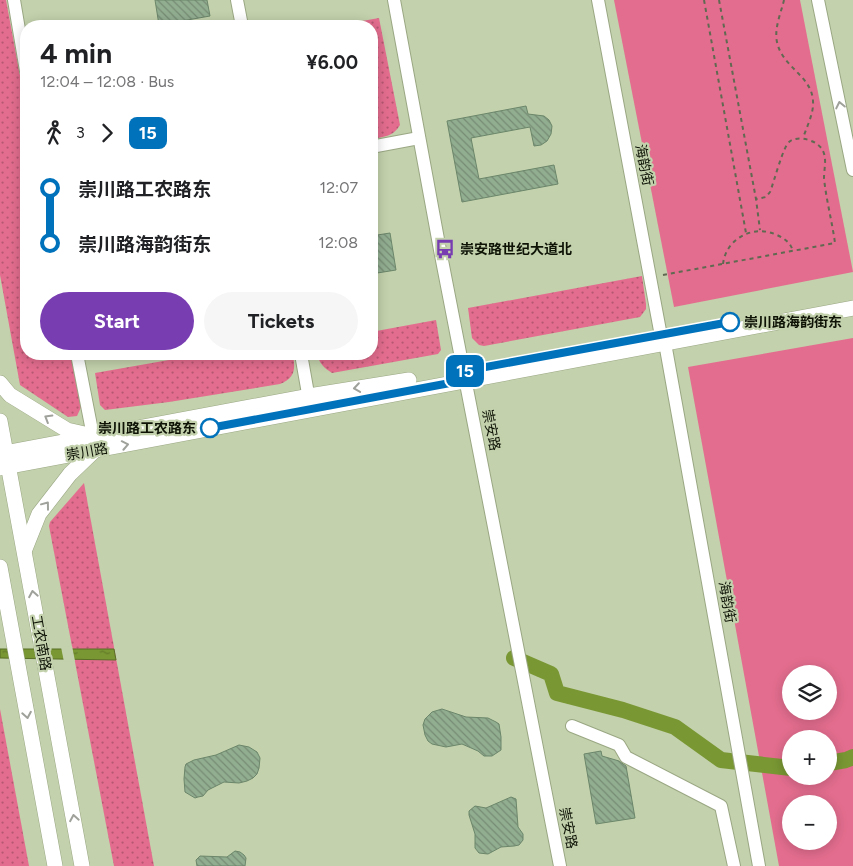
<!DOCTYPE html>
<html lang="en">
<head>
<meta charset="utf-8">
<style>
  body { margin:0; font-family:Figtree,"Noto Sans SC",sans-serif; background:#f6f6f6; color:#202124; height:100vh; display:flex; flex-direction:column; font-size:19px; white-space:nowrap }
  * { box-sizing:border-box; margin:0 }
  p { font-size:16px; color:#757577 }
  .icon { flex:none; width:28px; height:28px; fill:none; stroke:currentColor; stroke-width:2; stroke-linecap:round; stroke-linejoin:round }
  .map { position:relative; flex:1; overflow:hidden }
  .sheet { position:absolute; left:20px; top:20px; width:358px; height:340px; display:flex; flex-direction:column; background:#fff; border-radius:20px; box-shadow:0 2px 12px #0003 }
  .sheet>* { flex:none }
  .badge { padding:0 10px; border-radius:8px; font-size:18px; line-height:32px }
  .controls { position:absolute; left:782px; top:665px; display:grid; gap:10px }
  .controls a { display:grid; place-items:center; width:55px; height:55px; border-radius:50%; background:#fff; box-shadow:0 2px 12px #0003; font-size:25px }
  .map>.badge { position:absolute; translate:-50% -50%; box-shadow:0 0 0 2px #fff }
  .legs { display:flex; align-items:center; gap:8px; height:55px; padding:0 20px; font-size:16px }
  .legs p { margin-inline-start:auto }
  .overview { display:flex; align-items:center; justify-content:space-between; height:85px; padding:0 20px }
  h1 { font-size:28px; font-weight:700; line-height:38px }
  .button { display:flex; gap:10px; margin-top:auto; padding:10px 20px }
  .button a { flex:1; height:58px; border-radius:30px; background:#793db2; color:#fff; font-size:20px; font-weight:700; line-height:58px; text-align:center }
  .button a+a { background:#f6f6f6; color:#202124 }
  ul { padding:0 20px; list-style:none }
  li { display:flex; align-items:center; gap:18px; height:55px; font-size:19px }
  li i { display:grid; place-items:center; width:8px; height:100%; margin:0 6px; background:currentColor }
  li i::after { content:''; width:12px; height:12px; margin:-6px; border:4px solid; border-radius:50%; background:#fff }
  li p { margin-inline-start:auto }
  li:first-child i { background:linear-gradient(#0000 50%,currentColor 0) }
  li:last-child i { background:linear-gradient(currentColor 50%,#0000 0) }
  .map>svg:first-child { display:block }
  .grass { fill:url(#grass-dots) }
  .green { fill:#e36d8e; fill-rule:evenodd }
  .water { fill:url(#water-ripples); stroke:#596f26 }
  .pier { fill:#c3d1ac }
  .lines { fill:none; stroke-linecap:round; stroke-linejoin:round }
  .river { stroke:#799733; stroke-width:16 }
  .building { fill:url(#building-back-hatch); stroke:#6b866a }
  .minor-casing { stroke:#9aa783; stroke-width:14 }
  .major-casing { stroke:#9aa783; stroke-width:16 }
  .path { stroke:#606951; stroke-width:2; stroke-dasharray:4 4; stroke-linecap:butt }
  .minor { stroke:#fff; stroke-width:12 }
  .major { stroke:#fff; stroke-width:15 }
  .oneway { stroke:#9fa19b }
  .line-1-casing { stroke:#fff; stroke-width:11 }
  .line-1 { stroke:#0072bc; stroke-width:8 }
  .stop-1-dot { fill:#fff; stroke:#0072bc; stroke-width:2.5 }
  .labels { text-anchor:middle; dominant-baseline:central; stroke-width:4.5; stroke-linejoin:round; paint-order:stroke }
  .street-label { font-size:14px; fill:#0e1306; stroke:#c3d1ac }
  .poi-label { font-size:14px; font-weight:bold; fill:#0e1306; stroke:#c3d1ac; text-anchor:start }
  .stop-label { font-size:14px; font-weight:bold; fill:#0e1306; stroke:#c3d1ac; text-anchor:start }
</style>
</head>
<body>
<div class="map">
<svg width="853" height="866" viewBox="0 0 853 866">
  <defs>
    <pattern id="grass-dots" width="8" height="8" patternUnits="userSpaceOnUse" patternTransform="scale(1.25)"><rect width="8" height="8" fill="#e36d8e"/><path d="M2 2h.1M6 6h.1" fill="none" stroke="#b65872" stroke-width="1.8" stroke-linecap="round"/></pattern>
    <pattern id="water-ripples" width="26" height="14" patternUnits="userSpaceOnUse" patternTransform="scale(1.25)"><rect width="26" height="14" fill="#799733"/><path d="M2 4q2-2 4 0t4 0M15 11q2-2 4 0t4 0" fill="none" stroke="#627a29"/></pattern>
    <pattern id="building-back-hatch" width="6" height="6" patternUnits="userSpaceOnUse" patternTransform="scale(1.25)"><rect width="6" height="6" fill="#92ae91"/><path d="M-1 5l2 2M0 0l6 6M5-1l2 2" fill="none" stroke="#768c74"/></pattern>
  </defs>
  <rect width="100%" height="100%" fill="#c3d1ac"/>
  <g class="grass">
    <path d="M0,0H6L26,108V354H72L82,405L77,416L68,417L20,385L0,275Z"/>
    <path d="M379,18L400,125C393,137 383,137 371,139V26H334Z"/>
    <path d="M642,276L646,304V309L640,317L484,346L479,345L472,338L468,308Z"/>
    <path d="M436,320L441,350L438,354L332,373C324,368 319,363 317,354H371V332Z"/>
    <path d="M203,354H293C295,369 296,377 280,384L169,402L105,410L100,405L95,373Z"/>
    <path d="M84,483L154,866H114L49,526L50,522Z"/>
    <path d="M0,709L29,866H0Z"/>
  </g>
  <g class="green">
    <path d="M614,0H800L853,272L674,307Z"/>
    <path d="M853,338V866H779L688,367ZM791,674H829V711H791ZM791,739H829V776H791ZM791,804H829V841H791Z"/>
  </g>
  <path class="water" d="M0,649H114L116,660L0,658Z"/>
  <path class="pier" d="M72,646L75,661L64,662L61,647Z"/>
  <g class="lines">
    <g class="river">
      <path d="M514,658L551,674L557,693L623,710L675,727L721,760L791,768"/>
      <path d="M829,763L846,760L853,757"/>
    </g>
  </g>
  <g class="building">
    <path d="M155,0H207L210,16L159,25Z"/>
    <path d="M526,106L528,114L544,116L549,120L552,126L551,134L547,141L541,145L534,146L530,127L471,138L479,179L554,165L558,184L462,202L447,121Z"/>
    <path d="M390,233L396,270L371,274V236Z"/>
    <path d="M442,709L466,717L488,718L496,722L499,724L501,737V750L492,756H484L478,751L462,744L446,747L432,744L428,741L425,735L423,725L425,719L432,712Z"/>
    <path d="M239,745L249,747L257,752L260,758L259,768L257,774L253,778L247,781L239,783L224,782L208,790L203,796L198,797L195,798L185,792L184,779L185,767L186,764L194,760L216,755Z"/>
    <path d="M601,751L602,756L619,761L626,766L635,818L596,824L584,754Z"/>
    <path d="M511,797L516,799L518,827L523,834V840L519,845L514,846L501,847L488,854L479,853L475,848V834L469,815V811L475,806L486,808Z"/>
    <path d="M235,851L240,852L244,855L246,858L245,866H197L196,860L200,856L227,857Z"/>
  </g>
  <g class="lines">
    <defs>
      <g id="minor">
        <path d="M14,0L26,71"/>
        <path d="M237,0L242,26"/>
        <path d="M394,0L440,250L560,866"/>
        <path d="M598,0L661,336"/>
        <path d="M818,0L853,170"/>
        <path d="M371,147L419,138"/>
        <path d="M665,343L759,866"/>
        <path d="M77,354L93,436"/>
        <path d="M301,354L310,405"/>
        <path d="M572,726L619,745L626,757L721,806L734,866"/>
      </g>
      <g id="major">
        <path d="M0,383L10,395L67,430L89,435"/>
        <path d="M0,421L82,866"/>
        <path d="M0,454L309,396L409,380"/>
        <path d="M0,468L853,308"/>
        <path d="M25,549L39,514L70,474L94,451"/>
        <path d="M0,567L55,866"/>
      </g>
    </defs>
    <use href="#minor" class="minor-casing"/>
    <use href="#major" class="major-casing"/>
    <g class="path">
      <path d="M704,0L746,233"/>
      <path d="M719,0L756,199L760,230"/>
      <path d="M784,0C781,13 774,28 777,42C782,67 812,76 813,101C814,113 807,126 803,138"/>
      <path d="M723,264C726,238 754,224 777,235C785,239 790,242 793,251"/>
      <path d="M663,275L835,243C832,221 826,199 824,178C824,169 827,159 823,151C819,141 798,134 789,142C783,147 774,182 770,192L766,197L756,199"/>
    </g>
    <use href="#minor" class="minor"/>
    <use href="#major" class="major"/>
  </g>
  <defs><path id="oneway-chevron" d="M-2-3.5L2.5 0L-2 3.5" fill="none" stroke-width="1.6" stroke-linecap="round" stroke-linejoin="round" transform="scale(1.25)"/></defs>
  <g class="oneway">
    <use href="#oneway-chevron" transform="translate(840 105) rotate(-102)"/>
    <use href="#oneway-chevron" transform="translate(357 388) rotate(172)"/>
    <use href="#oneway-chevron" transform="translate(48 418) rotate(-149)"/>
    <use href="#oneway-chevron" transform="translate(125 445) rotate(-11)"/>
    <use href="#oneway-chevron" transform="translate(46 505) rotate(-53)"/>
    <use href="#oneway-chevron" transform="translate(33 594) rotate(-100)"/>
    <use href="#oneway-chevron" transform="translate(27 715) rotate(80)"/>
    <use href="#oneway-chevron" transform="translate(74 818) rotate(-100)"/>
  </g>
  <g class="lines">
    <defs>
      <path id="line-1" d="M210,428L466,380L464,371L730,322"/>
    </defs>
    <use href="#line-1" class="line-1-casing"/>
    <use href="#line-1" class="line-1"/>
  </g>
  <defs>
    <symbol id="bus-bare" viewBox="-9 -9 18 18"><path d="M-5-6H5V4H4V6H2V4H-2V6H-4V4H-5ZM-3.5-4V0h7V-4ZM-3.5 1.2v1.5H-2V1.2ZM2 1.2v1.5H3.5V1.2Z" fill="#793db2" stroke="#c3d1ac" stroke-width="2.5" paint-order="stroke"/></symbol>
  </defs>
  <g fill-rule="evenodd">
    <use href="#bus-bare" x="431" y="235" width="28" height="28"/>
  </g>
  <g class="stop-1-dot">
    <circle cx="730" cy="322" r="9"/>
    <circle cx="210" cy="428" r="9"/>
  </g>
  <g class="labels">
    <g class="street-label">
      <text transform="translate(644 165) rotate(79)">海韵街</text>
      <text transform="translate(491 430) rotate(79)">崇安路</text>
      <text transform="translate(87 452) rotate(-10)">崇川路</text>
      <text transform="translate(727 602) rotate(80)">海韵街</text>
      <text transform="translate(41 643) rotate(80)">工农南路</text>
      <text transform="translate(568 828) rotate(79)">崇安路</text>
    </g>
    <g class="poi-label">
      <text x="460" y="249">崇安路世纪大道北</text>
    </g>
    <g class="stop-label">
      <text x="744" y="322">崇川路海韵街东</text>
      <text x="196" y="428" text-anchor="end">崇川路工农路东</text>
    </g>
  </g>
</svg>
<div class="controls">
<a><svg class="icon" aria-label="layers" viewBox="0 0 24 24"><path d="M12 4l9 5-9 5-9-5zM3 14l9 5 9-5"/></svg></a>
<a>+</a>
<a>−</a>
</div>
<b class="badge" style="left:465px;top:371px;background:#0072bc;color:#fff">15</b>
<section class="sheet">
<div class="overview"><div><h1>4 min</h1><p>12:04 – 12:08 · Bus</p></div><b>¥6.00</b></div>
<div class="legs"><svg class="icon" aria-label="walk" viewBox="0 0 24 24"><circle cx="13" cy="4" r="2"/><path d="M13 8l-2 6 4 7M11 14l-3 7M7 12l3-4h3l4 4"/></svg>3<svg class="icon" aria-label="forward" viewBox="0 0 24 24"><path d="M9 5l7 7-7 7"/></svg><b class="badge" style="background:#0072bc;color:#fff">15</b></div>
<ul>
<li><i style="color:#0072bc"></i><b>崇川路工农路东</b><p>12:07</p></li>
<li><i style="color:#0072bc"></i><b>崇川路海韵街东</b><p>12:08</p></li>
</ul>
<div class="button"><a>Start</a><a>Tickets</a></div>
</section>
</div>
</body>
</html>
